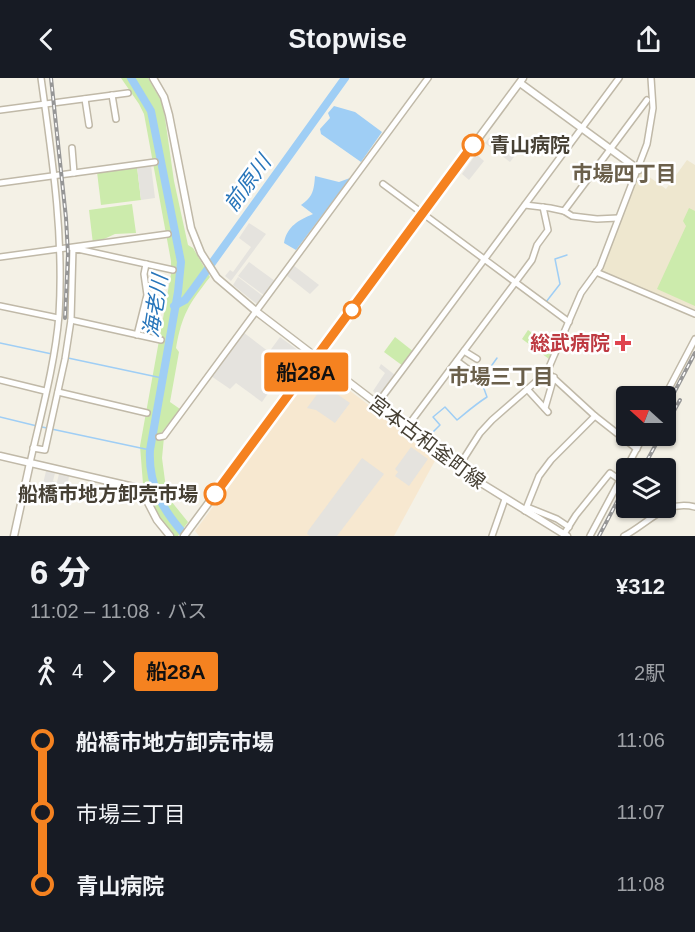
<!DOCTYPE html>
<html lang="ja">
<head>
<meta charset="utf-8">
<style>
  body { margin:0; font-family:Arial,"Noto Sans JP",sans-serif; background:#20242c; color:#f1f3f6; height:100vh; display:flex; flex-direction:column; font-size:22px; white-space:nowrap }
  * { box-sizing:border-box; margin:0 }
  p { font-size:20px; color:#9ea1a6 }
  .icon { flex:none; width:33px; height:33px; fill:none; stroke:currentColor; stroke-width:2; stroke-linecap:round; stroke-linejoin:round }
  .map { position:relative; height:458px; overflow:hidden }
  .sheet { display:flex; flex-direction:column; background:#171b24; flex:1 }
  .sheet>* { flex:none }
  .badge { padding:0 12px; border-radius:4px; font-size:21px; line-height:39px }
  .needle { width:39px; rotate:291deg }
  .buttons { position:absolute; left:616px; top:308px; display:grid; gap:12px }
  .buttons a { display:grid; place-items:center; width:60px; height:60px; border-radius:6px; background:#171b24; box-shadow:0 2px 4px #0004; font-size:30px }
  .map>.badge { position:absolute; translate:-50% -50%; box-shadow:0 0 0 3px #fff }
  .legs { display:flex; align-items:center; gap:9px; height:66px; padding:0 30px; font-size:20px }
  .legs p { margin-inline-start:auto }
  .overview { display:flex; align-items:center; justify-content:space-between; height:102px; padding:0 30px }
  h1 { font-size:33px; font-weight:700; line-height:45px }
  ul { padding:0 30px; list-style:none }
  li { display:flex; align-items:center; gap:21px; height:72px; font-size:22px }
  li i { display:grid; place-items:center; width:9px; height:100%; margin:0 8px; background:currentColor }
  li i::after { content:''; width:15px; height:15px; margin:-8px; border:4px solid; border-radius:50%; background:#171b24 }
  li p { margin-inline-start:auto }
  li:first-child i { background:linear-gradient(#0000 50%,currentColor 0) }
  li:last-child i { background:linear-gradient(currentColor 50%,#0000 0) }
  header { display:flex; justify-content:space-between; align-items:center; height:78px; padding:0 30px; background:#171b24; font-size:27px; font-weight:700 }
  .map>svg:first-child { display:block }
  .commercial { fill:#f7e8d0 }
  .education { fill:#eee7cf }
  .green { fill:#ccebac }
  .parking { fill:#e5e3de }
  .water { fill:#9fcef5 }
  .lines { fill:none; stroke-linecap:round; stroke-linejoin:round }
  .stream { stroke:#9fcef5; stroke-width:1.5 }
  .river { stroke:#9fcef5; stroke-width:8 }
  .minor-casing { stroke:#c0b9a8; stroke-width:8 }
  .tertiary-casing { stroke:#c0b9a8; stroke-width:9 }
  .minor { stroke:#fff; stroke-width:5 }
  .tertiary { stroke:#fff; stroke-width:6 }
  .rail-casing { stroke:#969696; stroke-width:4 }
  .rail { stroke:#fff; stroke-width:1.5; stroke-dasharray:4.5; stroke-linecap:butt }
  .line-1-casing { stroke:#fff; stroke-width:14 }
  .line-1 { stroke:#f58220; stroke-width:9 }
  .stop-1-dot { fill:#fff; stroke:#f58220; stroke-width:3 }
  .health-dot { fill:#e0444e; stroke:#fff; stroke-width:2 }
  .labels { text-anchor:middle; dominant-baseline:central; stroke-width:5; stroke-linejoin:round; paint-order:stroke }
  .stop-label { font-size:20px; font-weight:bold; fill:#474135; stroke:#fff; text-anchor:start }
  .health-label { font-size:20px; font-weight:bold; fill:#be3a42; stroke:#fff; text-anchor:end }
  .street-label { font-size:20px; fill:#474135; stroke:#fff }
  .neighbourhood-label { font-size:21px; font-weight:bold; fill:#6b604b; stroke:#fff }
  .water-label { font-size:21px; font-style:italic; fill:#2775ba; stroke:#fff }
</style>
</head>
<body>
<header><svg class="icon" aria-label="back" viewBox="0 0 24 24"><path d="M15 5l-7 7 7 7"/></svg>Stopwise<svg class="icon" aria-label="share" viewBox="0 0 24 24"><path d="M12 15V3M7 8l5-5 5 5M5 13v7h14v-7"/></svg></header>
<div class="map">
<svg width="695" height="458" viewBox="0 0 695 458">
  <rect width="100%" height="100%" fill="#f4f1e6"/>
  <path class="commercial" d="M316,290H320L437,379L394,458H199L195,453Z"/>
  <path class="education" d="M687,82L695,87V234L602,194V191L632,111L641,93L666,111Z"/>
  <g class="green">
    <path d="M121,0H148L163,26L174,103L188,167L193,170L210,199C189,226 182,236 176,270L179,274L170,324L180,331L162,354L160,359H164L162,380L167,418L188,444L178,458H173L161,445L146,415L143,406L140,368L171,196V183L144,36L139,26Z"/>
    <path d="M137,89L141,122L101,127L97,94Z"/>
    <path d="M132,126L136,155L115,156L93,166L89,132Z"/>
    <path d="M689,130L695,133V228L657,211L686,148L683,143Z"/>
    <path d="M528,252L554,271L549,281L522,261Z"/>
    <path d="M395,259L414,274L403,288L384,274Z"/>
  </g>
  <g class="parking">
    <path d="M492,56L517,75L510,84L485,65Z"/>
    <path d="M476,76L484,83L469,102L462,96Z"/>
    <path d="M151,87L155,120L141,122L137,89Z"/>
    <path d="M249,145L266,156L231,203L225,198L230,192L233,194L251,169L239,160Z"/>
    <path d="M249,184L275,203L265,218L238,198Z"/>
    <path d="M293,187L319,207L310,216L286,197Z"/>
    <path d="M238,199L264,219L258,227L233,207Z"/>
    <path d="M243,254L269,274L280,259L307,279L308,283L284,315L274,307L262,324L236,305L230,311L211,298Z"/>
    <path d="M381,286L395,297L379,319L373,313L385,295L379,290Z"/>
    <path d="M324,307L350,325L335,345L316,332L307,330Z"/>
    <path d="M411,369L428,381L409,408L395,398L398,394L395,391Z"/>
    <path d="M362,380L384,396L337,458H310L307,456L308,453Z"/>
    <path d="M46,393L55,395L53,403L57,404L59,396L69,398L67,411L43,406Z"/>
  </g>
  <g class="water">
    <path d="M334,28L355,34L382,54L361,84L321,56L320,51L330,40L328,35Z"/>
    <path d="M315,98L339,104L350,100L296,172L284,165C287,148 299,142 313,136L301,127C313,119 314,112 315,98Z"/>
  </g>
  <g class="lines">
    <g class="stream">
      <path d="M546,224L560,206L555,181L567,177"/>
      <path d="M0,265L52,276"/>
      <path d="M68,280L162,300"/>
      <path d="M0,339L37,348"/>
      <path d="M42,349L150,372"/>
      <path d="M428,359L440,347L433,339L445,329L457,342C468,333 476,326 487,319L483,308L493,294L492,287L497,280"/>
    </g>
    <g class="river">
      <path d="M131,0L151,33L181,184L178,214L150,372C148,407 163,433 186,458"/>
      <path d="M174,228L185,222L194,210L345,0"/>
    </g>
    <defs>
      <g id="minor">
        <path d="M112,17L116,41"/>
        <path d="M85,21L89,47"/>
        <path d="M0,32L128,15"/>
        <path d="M72,70L74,95"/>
        <path d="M0,105L155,84"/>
        <path d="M383,106L569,244"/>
        <path d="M525,127L550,130L564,133L572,138L597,141L618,140"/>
        <path d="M564,133L647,22"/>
        <path d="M0,179L168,156"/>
        <path d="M596,194L695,236"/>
        <path d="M0,228L58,240"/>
        <path d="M71,242L161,262"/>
        <path d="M137,257L147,217L144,196L146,186"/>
        <path d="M464,273L477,281"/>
        <path d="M457,283L473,295"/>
        <path d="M547,294L595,338L637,371"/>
        <path d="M0,302L45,313"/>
        <path d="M527,311L548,334"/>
        <path d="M58,314L147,335"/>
        <path d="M665,318L695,261"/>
        <path d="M377,326L619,0"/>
        <path d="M545,330L554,299"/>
        <path d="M407,349L532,182L537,167L548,152L543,129"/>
        <path d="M159,359L164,358L428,0"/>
        <path d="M33,370L45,372L65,281L71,242L73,170L173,192"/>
        <path d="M30,385C41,336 55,286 59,237C64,157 52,79 41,0"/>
        <path d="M459,388L480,355L492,342L547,294L581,215L600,189L647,66L653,30L651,0"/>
        <path d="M527,429L557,441L569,449"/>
        <path d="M525,433L539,398L551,382L595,338"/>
        <path d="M564,456L576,437L610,395L620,402"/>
        <path d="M492,458L505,421"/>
        <path d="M590,458L644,357"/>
        <path d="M624,458C648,446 665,421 695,429"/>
      </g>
      <g id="tertiary">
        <path d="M153,0L164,19L169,37L191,150L201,175L217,200L257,234L481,405L567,458"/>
        <path d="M520,5L639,92"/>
        <path d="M0,378L138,410L142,413L157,442L170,458"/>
        <path d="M14,458L30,385"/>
        <path d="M184,458L523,0"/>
      </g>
    </defs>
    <use href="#minor" class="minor-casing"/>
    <use href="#tertiary" class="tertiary-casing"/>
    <use href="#minor" class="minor"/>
    <use href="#tertiary" class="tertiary"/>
    <defs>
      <g id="rail">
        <path d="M51,0L66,140L68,176L65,240"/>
        <path d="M666,330L695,275"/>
        <path d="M666,347L680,322"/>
        <path d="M643,390L661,357"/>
        <path d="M599,458L627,405"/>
      </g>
    </defs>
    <use href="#rail" class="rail-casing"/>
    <use href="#rail" class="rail"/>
  </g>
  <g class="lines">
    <defs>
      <path id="line-1" d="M215,416L473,67"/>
    </defs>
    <use href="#line-1" class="line-1-casing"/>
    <use href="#line-1" class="line-1"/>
  </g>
  <g class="stop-1-dot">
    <circle cx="473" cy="67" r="10"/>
    <circle cx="352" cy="232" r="8"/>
    <circle cx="215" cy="416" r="10"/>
  </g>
  <path class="health-dot" d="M620 256h6v6h6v6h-6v6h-6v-6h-6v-6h6z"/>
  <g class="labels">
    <g class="stop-label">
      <text x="490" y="67">青山病院</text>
      <text x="198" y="416" text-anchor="end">船橋市地方卸売市場</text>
    </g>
    <g class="health-label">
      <text x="610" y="265">総武病院</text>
    </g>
    <g class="street-label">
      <text transform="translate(427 364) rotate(37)">宮本古和釜町線</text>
    </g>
    <g class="neighbourhood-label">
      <text x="624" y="95">市場四丁目</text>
      <text x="501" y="298">市場三丁目</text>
    </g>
    <g class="water-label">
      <text transform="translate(247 105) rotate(-54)">前原川</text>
      <text transform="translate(155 228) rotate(-81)">海老川</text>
    </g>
  </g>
</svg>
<div class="buttons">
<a><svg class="needle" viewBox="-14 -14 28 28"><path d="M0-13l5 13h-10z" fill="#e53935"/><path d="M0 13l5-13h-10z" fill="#9ea1a6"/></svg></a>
<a><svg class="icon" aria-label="layers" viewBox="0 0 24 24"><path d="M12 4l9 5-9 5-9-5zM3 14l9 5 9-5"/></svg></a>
</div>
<b class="badge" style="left:306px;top:294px;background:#f58220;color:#111">船28A</b>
</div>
<section class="sheet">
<div class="overview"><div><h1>6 分</h1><p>11:02 – 11:08 · バス</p></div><b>¥312</b></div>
<div class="legs"><svg class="icon" aria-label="walk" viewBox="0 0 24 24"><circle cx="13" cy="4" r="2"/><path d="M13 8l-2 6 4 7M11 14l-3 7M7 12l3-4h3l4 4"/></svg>4<svg class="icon" aria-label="forward" viewBox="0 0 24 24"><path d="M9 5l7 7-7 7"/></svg><b class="badge" style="background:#f58220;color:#111">船28A</b><p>2駅</p></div>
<ul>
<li><i style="color:#f58220"></i><b>船橋市地方卸売市場</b><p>11:06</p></li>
<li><i style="color:#f58220"></i><span>市場三丁目</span><p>11:07</p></li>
<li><i style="color:#f58220"></i><b>青山病院</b><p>11:08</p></li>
</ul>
</section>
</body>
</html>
